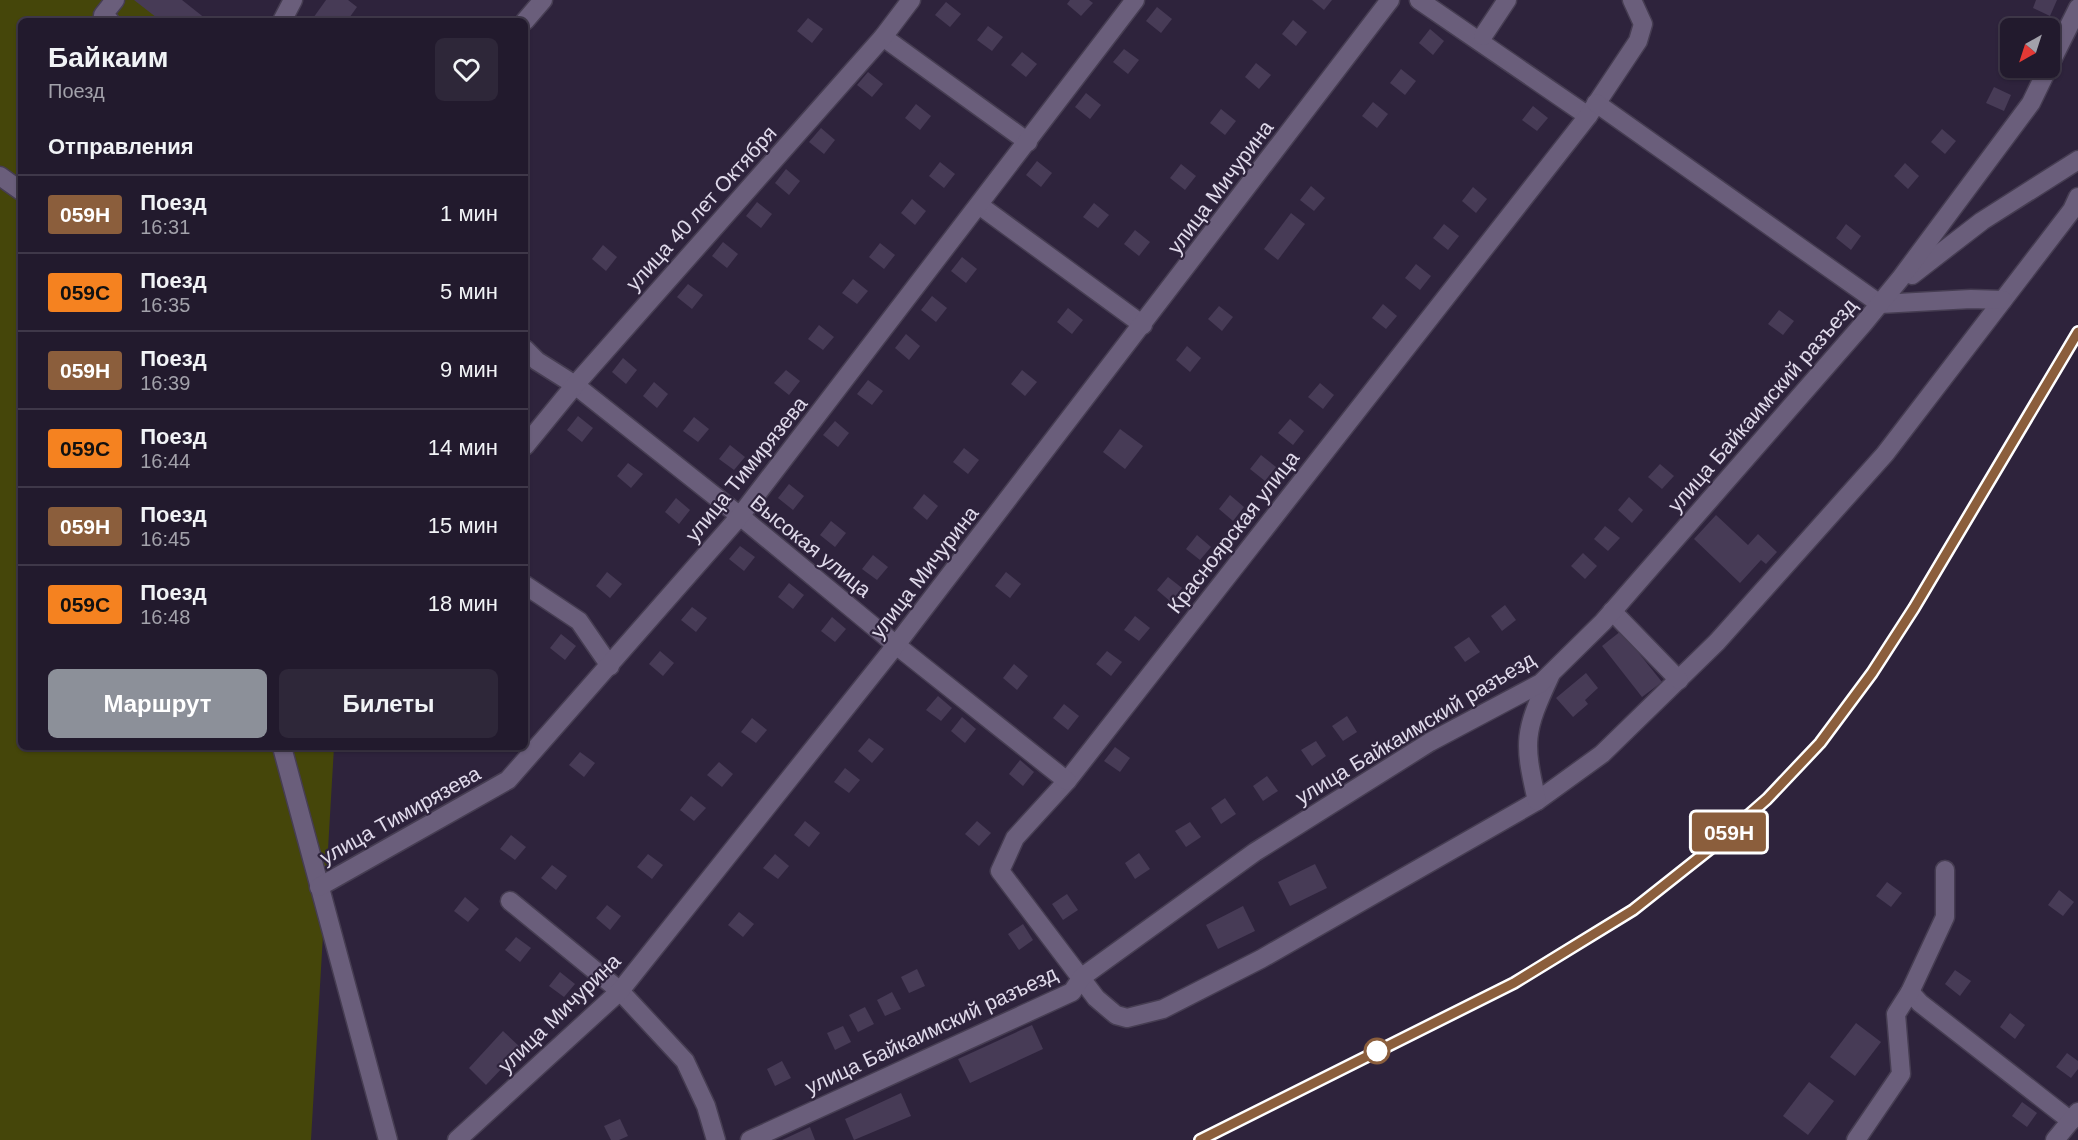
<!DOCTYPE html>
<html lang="ru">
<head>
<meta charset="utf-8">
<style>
  body { margin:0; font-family:Helvetica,sans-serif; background:#2e2739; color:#f1f3f6; height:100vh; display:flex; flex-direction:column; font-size:22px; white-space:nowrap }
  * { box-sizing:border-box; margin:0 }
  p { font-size:20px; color:#a2a1aa }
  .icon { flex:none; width:33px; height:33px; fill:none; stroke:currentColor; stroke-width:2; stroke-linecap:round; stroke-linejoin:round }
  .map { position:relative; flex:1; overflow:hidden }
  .details { position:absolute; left:18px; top:18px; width:510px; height:732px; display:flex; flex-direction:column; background:#221a2d; border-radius:9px; box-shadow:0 2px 4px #0004,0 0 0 2px #3f3849 }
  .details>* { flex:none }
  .badge { padding:0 12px; border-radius:4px; font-size:21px; line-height:39px }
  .needle { width:39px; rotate:219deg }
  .fabs { position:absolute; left:2000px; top:18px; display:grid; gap:12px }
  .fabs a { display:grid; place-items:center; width:60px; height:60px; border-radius:9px; background:#221a2d; box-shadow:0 2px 4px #0004,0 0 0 2px #3f3849; font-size:30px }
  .map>.badge { position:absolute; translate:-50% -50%; box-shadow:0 0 0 3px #fff }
  h2 { padding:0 30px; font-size:22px; line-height:54px }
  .round { display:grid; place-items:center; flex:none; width:63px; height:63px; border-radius:9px; background:#2e2739 }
  .summary { display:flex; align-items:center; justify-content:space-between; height:102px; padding:0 30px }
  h1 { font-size:28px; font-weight:700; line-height:45px }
  .button { display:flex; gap:12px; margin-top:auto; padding:12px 30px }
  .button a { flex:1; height:69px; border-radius:9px; background:#8c9099; color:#fff; font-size:24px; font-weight:700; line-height:69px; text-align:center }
  .button a+a { background:#2e2739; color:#f1f3f6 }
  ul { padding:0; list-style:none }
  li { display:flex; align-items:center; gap:18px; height:78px; padding:0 30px; border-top:2px solid #3f3849 }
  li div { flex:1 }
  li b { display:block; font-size:22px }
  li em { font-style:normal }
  li .badge { min-width:66px; font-weight:700; text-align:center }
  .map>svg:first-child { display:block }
  .green { fill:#45460a }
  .building { fill:#473b56 }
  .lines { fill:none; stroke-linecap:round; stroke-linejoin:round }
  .minor-casing { stroke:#463d52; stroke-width:21 }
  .minor { stroke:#6a5e7b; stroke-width:18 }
  .rail-casing { stroke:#cac4d6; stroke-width:7 }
  .rail { stroke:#2e233c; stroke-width:4.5; stroke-dasharray:14; stroke-linecap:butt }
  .line-casing { stroke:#fff; stroke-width:14 }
  .line { stroke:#8b5e3c; stroke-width:9 }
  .stop-dot { fill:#fff; stroke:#8b5e3c; stroke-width:3 }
  .labels { text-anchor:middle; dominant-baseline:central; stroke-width:4.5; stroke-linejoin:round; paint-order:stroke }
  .street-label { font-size:21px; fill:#e0daeb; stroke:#2e233c }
</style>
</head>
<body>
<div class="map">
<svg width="2078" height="1140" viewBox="0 0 2078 1140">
  <rect width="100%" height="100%" fill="#2e233c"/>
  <path class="green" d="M0,0H157L166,21H21V747H334L311,1140H0Z"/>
  <g class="building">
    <path d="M134,0H182L206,19L204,21H161Z"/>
    <path d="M326,0H348L357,7L347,21H311Z"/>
    <path d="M1070,0H1089L1093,3L1081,16L1067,4Z"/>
    <path d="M1312,0H1332L1324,10Z"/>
    <path d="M2036,0H2057L2050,16L2033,8Z"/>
    <path d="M946,2L961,14L950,27L935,15Z"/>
    <path d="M1157,7L1172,19L1161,33L1146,21Z"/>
    <path d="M808,18L823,29L812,43L797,31Z"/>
    <path d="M1293,20L1307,32L1296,46L1282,34Z"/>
    <path d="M988,26L1003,37L992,51L977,40Z"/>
    <path d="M1430,29L1444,41L1433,55L1419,43Z"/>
    <path d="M1124,49L1139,60L1128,74L1113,62Z"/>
    <path d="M1022,52L1037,64L1026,77L1011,65Z"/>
    <path d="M1256,63L1271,75L1259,89L1245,77Z"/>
    <path d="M1401,69L1416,81L1405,95L1390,83Z"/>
    <path d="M868,72L883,84L872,97L857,85Z"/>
    <path d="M1994,87L2011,95L2004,111L1986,103Z"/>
    <path d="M1086,93L1101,105L1090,119L1075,107Z"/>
    <path d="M1373,102L1388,114L1377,128L1362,116Z"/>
    <path d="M916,104L931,116L920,130L905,118Z"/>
    <path d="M1533,106L1548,118L1537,131L1522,120Z"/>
    <path d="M1221,109L1236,121L1225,135L1210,123Z"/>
    <path d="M821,128L835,140L824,154L809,142Z"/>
    <path d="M1942,129L1956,141L1945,154L1931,142Z"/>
    <path d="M1037,161L1052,173L1041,187L1026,175Z"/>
    <path d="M940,162L955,174L944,188L929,176Z"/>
    <path d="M1905,163L1919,176L1908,189L1894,176Z"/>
    <path d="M1181,164L1196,176L1185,190L1170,178Z"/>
    <path d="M786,169L800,181L789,195L775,183Z"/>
    <path d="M1311,186L1325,198L1314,211L1300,200Z"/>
    <path d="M1473,187L1487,199L1476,213L1462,201Z"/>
    <path d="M912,199L926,211L915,225L901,213Z"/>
    <path d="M757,202L772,214L761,228L746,216Z"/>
    <path d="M1094,203L1109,215L1098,228L1083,217Z"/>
    <path d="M1291,213L1305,224L1278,260L1264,249Z"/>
    <path d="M1444,224L1459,236L1448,250L1433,238Z"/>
    <path d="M1846,224L1861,236L1851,250L1836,238Z"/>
    <path d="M1135,230L1150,242L1139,256L1124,244Z"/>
    <path d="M723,242L738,254L727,268L712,256Z"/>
    <path d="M880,243L895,255L884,269L869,257Z"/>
    <path d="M603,245L617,257L606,271L592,259Z"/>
    <path d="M962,257L977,269L966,283L951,271Z"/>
    <path d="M1416,264L1431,276L1420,290L1405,278Z"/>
    <path d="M853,279L868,291L857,304L842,293Z"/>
    <path d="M688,284L703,295L692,309L677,297Z"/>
    <path d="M932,296L947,308L936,322L921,310Z"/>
    <path d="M1383,304L1397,316L1386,329L1372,318Z"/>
    <path d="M1219,306L1233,317L1222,331L1208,319Z"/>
    <path d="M1068,308L1083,320L1072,334L1057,322Z"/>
    <path d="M1779,310L1794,321L1783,335L1768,324Z"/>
    <path d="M819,325L834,337L823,350L808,339Z"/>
    <path d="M906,334L920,346L909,360L895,348Z"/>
    <path d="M1187,346L1201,358L1190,372L1176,360Z"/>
    <path d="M623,358L637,370L626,384L612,372Z"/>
    <path d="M786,370L800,381L789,395L774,383Z"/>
    <path d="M1022,370L1037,382L1025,396L1011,384Z"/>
    <path d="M868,380L883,391L872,405L857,394Z"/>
    <path d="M654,382L668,394L657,408L643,396Z"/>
    <path d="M1320,383L1334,395L1323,409L1308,397Z"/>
    <path d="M578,416L593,428L582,442L567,430Z"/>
    <path d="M694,417L709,429L698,442L683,431Z"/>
    <path d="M1290,419L1304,431L1293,445L1278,433Z"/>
    <path d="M835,421L849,433L838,447L823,435Z"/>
    <path d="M1120,429L1143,446L1125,469L1103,452Z"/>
    <path d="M730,445L745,457L734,470L719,459Z"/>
    <path d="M964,448L979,460L968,474L953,462Z"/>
    <path d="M1261,455L1276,467L1265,481L1250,469Z"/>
    <path d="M628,463L643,474L631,488L617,476Z"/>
    <path d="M1660,464L1674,476L1662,489L1648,477Z"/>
    <path d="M789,484L804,496L793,510L778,498Z"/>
    <path d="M924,494L938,506L927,520L913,508Z"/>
    <path d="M1230,495L1244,507L1233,521L1219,509Z"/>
    <path d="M1629,497L1643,510L1632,523L1618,510Z"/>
    <path d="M676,498L690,510L679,524L665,512Z"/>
    <path d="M1716,515L1748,545L1758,534L1777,552L1766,564L1761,560L1740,583L1694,539Z"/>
    <path d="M831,521L846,533L835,547L820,535Z"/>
    <path d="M1605,526L1620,538L1608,551L1594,539Z"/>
    <path d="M1197,535L1211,547L1200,560L1186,549Z"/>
    <path d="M740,546L755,557L744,571L729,559Z"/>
    <path d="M1583,553L1597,566L1585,579L1571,566Z"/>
    <path d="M873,555L888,567L877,580L862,569Z"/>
    <path d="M607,572L622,584L610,598L596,586Z"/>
    <path d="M1006,572L1021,584L1010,598L995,586Z"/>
    <path d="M1168,577L1182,588L1171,602L1157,590Z"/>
    <path d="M789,583L804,595L793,609L778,597Z"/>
    <path d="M1505,605L1516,620L1502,631L1491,616Z"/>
    <path d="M692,607L707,618L696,632L681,620Z"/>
    <path d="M1135,616L1150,628L1139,641L1124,630Z"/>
    <path d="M832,617L846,629L835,642L821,631Z"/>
    <path d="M1621,631L1662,682L1642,697L1602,646Z"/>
    <path d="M561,634L576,646L565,660L550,648Z"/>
    <path d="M1469,637L1480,652L1465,662L1454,647Z"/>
    <path d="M660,651L674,663L663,676L649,664Z"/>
    <path d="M1107,651L1122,662L1111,676L1096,664Z"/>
    <path d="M1014,664L1028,676L1017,690L1003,678Z"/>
    <path d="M1586,673L1598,688L1585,700L1588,704L1573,717L1556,698Z"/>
    <path d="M938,696L952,708L941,721L926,710Z"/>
    <path d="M1064,704L1079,716L1068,730L1053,718Z"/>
    <path d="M1347,716L1357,732L1343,741L1332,726Z"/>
    <path d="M962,717L976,729L965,743L951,731Z"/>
    <path d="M752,718L767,730L756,743L741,732Z"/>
    <path d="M869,738L884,749L872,763L858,751Z"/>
    <path d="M1316,741L1326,756L1312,766L1301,750Z"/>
    <path d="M1115,747L1130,758L1120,772L1104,761Z"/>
    <path d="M580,752L595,763L584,777L569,765Z"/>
    <path d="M1020,760L1034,772L1023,786L1009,774Z"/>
    <path d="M719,762L733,774L722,787L707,775Z"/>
    <path d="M845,768L860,780L849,793L834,782Z"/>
    <path d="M1267,776L1278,791L1263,801L1253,786Z"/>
    <path d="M691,796L706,808L694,821L680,810Z"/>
    <path d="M1225,798L1236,814L1221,824L1211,808Z"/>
    <path d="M805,821L820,833L809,847L794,835Z"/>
    <path d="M977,821L991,833L979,846L965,834Z"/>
    <path d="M1190,822L1201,837L1186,847L1175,831Z"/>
    <path d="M511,835L526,847L515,860L500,849Z"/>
    <path d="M1139,853L1150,869L1135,879L1125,863Z"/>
    <path d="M648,854L663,865L652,879L637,867Z"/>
    <path d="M775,854L789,866L778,879L763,868Z"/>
    <path d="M1315,864L1327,888L1290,906L1278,882Z"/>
    <path d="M552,865L567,876L556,890L541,878Z"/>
    <path d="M1887,882L1902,893L1891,907L1876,896Z"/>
    <path d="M2059,890L2074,902L2063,916L2048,905Z"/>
    <path d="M1067,894L1078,910L1063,920L1052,904Z"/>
    <path d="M465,897L479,909L468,922L454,911Z"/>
    <path d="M607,905L621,916L610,930L596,918Z"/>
    <path d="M1243,906L1255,931L1218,949L1206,925Z"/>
    <path d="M739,912L754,924L743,937L728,925Z"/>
    <path d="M1023,924L1033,940L1019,950L1008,934Z"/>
    <path d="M516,937L531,948L520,962L505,950Z"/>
    <path d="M917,969L925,986L909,993L901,977Z"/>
    <path d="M1955,970L1971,981L1960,996L1945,984Z"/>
    <path d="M560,972L575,984L564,997L549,986Z"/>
    <path d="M892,992L901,1009L885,1016L877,1000Z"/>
    <path d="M865,1007L874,1024L858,1032L849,1015Z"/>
    <path d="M2010,1013L2025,1025L2015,1039L2000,1027Z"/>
    <path d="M1856,1023L1881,1042L1855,1076L1830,1057Z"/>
    <path d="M1032,1025L1043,1049L970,1083L958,1059Z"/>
    <path d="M843,1026L851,1042L835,1050L827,1033Z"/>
    <path d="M503,1031L521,1048L486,1085L469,1068Z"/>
    <path d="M2067,1053L2078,1061V1069L2071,1078L2056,1067Z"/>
    <path d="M782,1061L791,1078L775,1086L767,1069Z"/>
    <path d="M1809,1082L1834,1101L1808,1135L1783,1116Z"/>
    <path d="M901,1093L911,1116L854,1140L845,1119Z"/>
    <path d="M2022,1102L2037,1113L2027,1127L2012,1116Z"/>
    <path d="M620,1119L628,1136L619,1140H611L604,1126Z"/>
    <path d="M810,1127L815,1140H782Z"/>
  </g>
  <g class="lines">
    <defs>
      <g id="minor">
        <path d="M1419,0L1588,116"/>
        <path d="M1632,0L1643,24L1638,41L1588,116L1067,781L1015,838L1000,871L1096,998L1116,1015L1127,1018L1163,1009L1261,959L1537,801L1602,754L1717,642L1885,454L2072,210L2078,197"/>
        <path d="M110,21L103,15L115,0"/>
        <path d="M282,21L293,0"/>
        <path d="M525,21L543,0"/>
        <path d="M1483,36L1507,0"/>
        <path d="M883,37L1028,142"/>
        <path d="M2049,66L2078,8"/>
        <path d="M1596,103L1880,304L1971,299L2003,300"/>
        <path d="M0,176L21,191"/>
        <path d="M979,205L1143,325"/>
        <path d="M1912,275L1982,221L2078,160"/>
        <path d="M525,349L537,361L575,385L740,516L896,645L1067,781"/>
        <path d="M525,446L575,385L883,37L911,0"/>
        <path d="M525,585L579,621L610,666"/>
        <path d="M1612,611L1679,680"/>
        <path d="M282,747L388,1140"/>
        <path d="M1537,801C1523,741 1524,732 1550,676"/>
        <path d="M319,887L508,780L740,516L1135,0"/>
        <path d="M510,901L620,991L685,1061L706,1106L716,1140"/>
        <path d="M1910,992L1920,1003L2071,1121"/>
        <path d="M457,1140L620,991L896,645L1390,0"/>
        <path d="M750,1140L1072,992L1082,977L1255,852L1430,742L1541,683L1603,622L1864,323L1900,279L2031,103L2048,68"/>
        <path d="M1856,1140L1901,1074L1896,1014L1910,992L1945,917V870"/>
        <path d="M2055,1140L2078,1112"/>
      </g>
    </defs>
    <use href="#minor" class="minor-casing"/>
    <use href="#minor" class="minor"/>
    <defs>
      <path id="rail" d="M1200,1140L1514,983L1633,910L1710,849L1767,799L1820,743L1872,673L1914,608L2078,332"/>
    </defs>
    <use href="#rail" class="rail-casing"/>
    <use href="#rail" class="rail"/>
  </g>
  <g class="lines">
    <defs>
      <path id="line" d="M1200,1140L1514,983L1633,910L1710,849L1767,799L1820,743L1872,673L1914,608L2078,332"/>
    </defs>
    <use href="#line" class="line-casing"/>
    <use href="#line" class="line"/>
  </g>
  <circle class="stop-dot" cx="1377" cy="1051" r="12"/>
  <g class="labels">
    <g class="street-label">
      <text transform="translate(1220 187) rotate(-53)">улица Мичурина</text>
      <text transform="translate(701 208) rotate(-48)">улица 40 лет Октября</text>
      <text transform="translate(1762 405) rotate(-49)">улица Байкаимский разъезд</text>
      <text transform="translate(746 469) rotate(-51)">улица Тимирязева</text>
      <text transform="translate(1233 532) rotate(-52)">Красноярская улица</text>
      <text transform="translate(811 546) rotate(39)">Высокая улица</text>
      <text transform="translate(924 572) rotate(-52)">улица Мичурина</text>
      <text transform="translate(1415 728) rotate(-31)">улица Байкаимский разъезд</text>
      <text transform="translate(400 815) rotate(-29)">улица Тимирязева</text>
      <text transform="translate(559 1013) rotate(-44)">улица Мичурина</text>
      <text transform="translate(931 1030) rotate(-25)">улица Байкаимский разъезд</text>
    </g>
  </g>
</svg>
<div class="fabs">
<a><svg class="needle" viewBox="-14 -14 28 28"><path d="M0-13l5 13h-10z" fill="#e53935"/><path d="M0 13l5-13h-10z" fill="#a2a1aa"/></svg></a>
</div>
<b class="badge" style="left:1729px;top:832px;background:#8b5e3c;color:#fff">059Н</b>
<section class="details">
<div class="summary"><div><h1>Байкаим</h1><p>Поезд</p></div><a class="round"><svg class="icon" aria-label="heart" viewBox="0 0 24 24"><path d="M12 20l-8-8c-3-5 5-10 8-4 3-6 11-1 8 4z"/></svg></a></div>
<h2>Отправления</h2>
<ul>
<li><span class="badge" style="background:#8b5e3c;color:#fff">059Н</span><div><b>Поезд</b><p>16:31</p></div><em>1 мин</em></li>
<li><span class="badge" style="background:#f58220;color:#111">059С</span><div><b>Поезд</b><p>16:35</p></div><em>5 мин</em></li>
<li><span class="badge" style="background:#8b5e3c;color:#fff">059Н</span><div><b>Поезд</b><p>16:39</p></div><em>9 мин</em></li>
<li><span class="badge" style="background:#f58220;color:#111">059С</span><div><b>Поезд</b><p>16:44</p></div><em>14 мин</em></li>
<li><span class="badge" style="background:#8b5e3c;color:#fff">059Н</span><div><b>Поезд</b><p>16:45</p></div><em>15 мин</em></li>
<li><span class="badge" style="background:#f58220;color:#111">059С</span><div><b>Поезд</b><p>16:48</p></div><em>18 мин</em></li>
</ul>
<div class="button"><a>Маршрут</a><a>Билеты</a></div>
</section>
</div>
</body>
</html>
